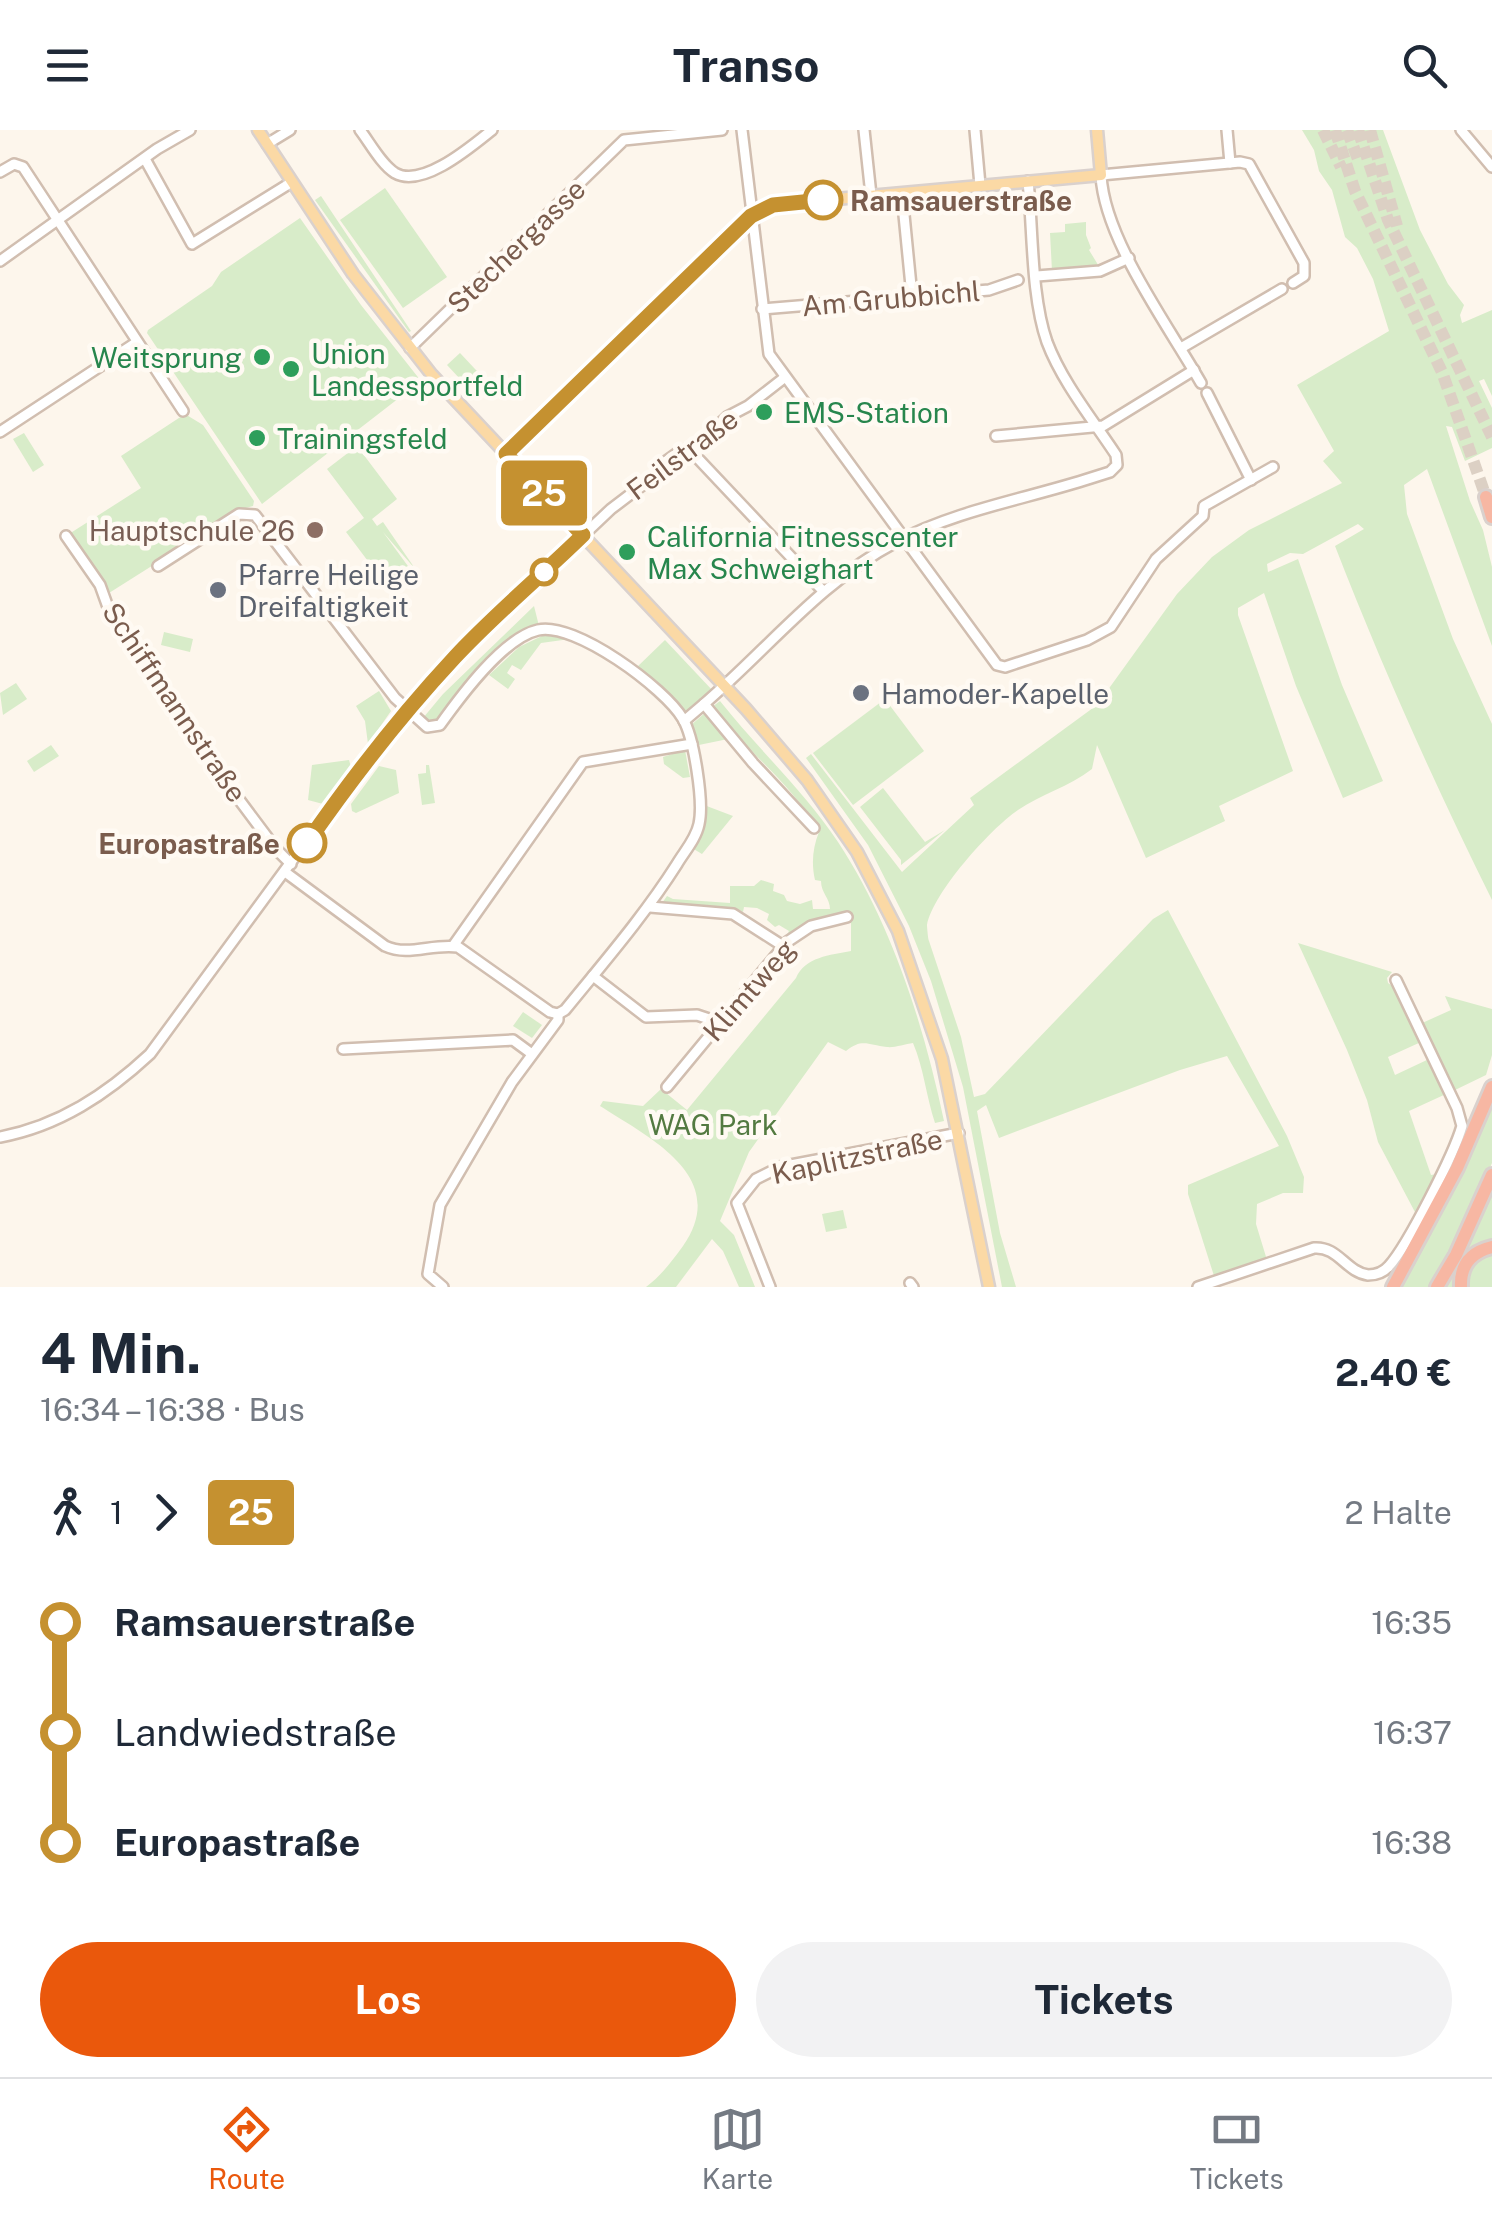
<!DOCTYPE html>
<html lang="de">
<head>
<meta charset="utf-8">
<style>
  body { margin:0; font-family:"Public Sans",sans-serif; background:#f2f2f3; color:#1f2937; height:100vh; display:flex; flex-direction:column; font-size:38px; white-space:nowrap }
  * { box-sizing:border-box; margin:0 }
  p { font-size:32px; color:#747a83 }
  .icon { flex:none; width:55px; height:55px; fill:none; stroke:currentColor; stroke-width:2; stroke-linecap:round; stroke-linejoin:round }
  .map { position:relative; height:1157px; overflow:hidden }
  .panel { display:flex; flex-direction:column; background:#fff; flex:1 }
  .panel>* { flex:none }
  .badge { padding:0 20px; border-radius:8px; font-size:35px; line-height:65px }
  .map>.badge { position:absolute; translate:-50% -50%; box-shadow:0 0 0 5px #fff }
  .legs { display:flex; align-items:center; gap:15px; height:110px; padding:0 40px; font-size:32px }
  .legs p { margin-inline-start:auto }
  .summary { display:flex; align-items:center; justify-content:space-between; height:170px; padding:0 40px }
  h1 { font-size:55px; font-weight:700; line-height:75px }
  .button { display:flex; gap:20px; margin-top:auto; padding:20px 40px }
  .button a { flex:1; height:115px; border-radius:60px; background:#ea580c; color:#fff; font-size:40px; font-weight:700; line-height:115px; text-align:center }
  .button a+a { background:#f2f2f3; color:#1f2937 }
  ul { padding:0 40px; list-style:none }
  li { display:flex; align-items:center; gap:35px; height:110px; font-size:38px }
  li i { display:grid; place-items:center; width:15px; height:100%; margin:0 12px; background:currentColor }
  li i::after { content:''; width:25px; height:25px; margin:-12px; border:8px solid; border-radius:50%; background:#fff }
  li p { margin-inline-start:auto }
  li:first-child i { background:linear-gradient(#0000 50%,currentColor 0) }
  li:last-child i { background:linear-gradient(currentColor 50%,#0000 0) }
  header { display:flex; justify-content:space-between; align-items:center; height:130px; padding:0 40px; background:#fff; font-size:45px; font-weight:700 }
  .tab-bar { display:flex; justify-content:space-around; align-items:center; height:140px; border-top:2px solid #e0e1e3; background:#fff; font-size:28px; color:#747a83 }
  .tab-bar a { display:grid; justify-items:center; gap:5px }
  .tab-bar .on { color:#ea580c }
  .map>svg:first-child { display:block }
  .green { fill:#d8ecc9 }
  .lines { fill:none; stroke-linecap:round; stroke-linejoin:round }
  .highway-tunnel { stroke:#dcd0c4; stroke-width:12; stroke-dasharray:12 6; stroke-linecap:butt }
  .minor-casing { stroke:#d1beb0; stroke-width:14 }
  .major-casing { stroke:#dad1cd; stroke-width:15 }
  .highway-casing { stroke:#dad1cd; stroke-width:18 }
  .minor { stroke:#fff; stroke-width:9 }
  .major { stroke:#fbd9a5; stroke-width:10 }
  .highway { stroke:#f7b7a3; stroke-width:12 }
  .line-1-casing { stroke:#fff; stroke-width:22 }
  .line-1 { stroke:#c59130; stroke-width:15 }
  .stop-1-dot { fill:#fff; stroke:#c59130; stroke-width:5 }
  .leisure-dot { fill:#2e9e5b; stroke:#fffaf3; stroke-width:4 }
  .education-dot { fill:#8d6e63; stroke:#fffaf3; stroke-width:4 }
  .worship-dot { fill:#6b7280; stroke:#fffaf3; stroke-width:4 }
  .labels { text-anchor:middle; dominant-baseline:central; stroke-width:9; stroke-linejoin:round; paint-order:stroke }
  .stop-label { font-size:28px; font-weight:bold; fill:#7a5c4d; stroke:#fffaf3; text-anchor:start }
  .street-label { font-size:28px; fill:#7a5c4d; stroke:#fffaf3 }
  .leisure-label { font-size:28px; fill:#27864d; stroke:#fffaf3; text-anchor:start }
  .education-label { font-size:28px; fill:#785e54; stroke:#fffaf3; text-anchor:end }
  .worship-label { font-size:28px; fill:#5b616d; stroke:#fffaf3; text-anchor:start }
  .park-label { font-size:28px; fill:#537a41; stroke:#fffaf3 }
</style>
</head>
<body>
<header><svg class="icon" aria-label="menu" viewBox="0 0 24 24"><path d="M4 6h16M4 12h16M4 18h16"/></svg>Transo<svg class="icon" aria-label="search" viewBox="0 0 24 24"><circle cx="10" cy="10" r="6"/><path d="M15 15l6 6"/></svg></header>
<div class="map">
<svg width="1492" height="1157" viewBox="0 0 1492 1157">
  <rect width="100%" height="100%" fill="#fdf6ec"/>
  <g class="green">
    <path d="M1302,0H1383L1420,100L1448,154L1464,175L1460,185L1462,193L1492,180V266L1484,249L1479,251L1492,278V318L1465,331L1452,297L1446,296L1470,371L1483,400L1492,437V516L1427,339L1404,355L1407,384L1453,509L1492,594V770C1434,653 1382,537 1335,416L1364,399L1358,394L1303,424L1290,423L1267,434L1268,442L1298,429L1342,555L1383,651L1343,668L1296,556L1264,463L1238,478V485L1293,641L1219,676L1225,691L1146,728L1097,615L1092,639C1069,657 1041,664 1018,680C990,699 933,763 927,795C927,796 928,810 929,811L961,907L974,967L985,964L1153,789L1168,780L1287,1006L1304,1047L1303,1063H1283L1257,1074L1256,1094L1267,1130L1215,1149L1188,1064V1055L1279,1016L1227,926L1180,940L999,1008L986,975L977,981L1000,1103L1016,1157H1002L963,957L931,851L909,796L868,715L806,628L811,624L902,742L974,675L970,668L1097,575L1177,464L1212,427L1249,400L1342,353L1323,331L1334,321L1297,255L1389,201L1373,149L1357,118L1345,107L1332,60L1319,41L1314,20Z"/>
    <path d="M385,58L447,147L403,178L340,90Z"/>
    <path d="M321,66L411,201L409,202L315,70Z"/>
    <path d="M300,88L361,175L421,251L262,374L147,203L148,200L212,156L221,142Z"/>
    <path d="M1086,92V105L1091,118L1089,120L1100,138L1052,141L1050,103L1065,102V94Z"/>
    <path d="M460,223L491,256L478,268L447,235Z"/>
    <path d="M185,284L203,295L254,371L253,376L242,379L109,463L69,404L141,358L121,326Z"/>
    <path d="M24,303L44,335L33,342L13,309Z"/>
    <path d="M357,316L397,369L372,389L377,396L383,392L416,440L383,402L413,443L408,446L404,441L386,455L346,402L364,388L327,339Z"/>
    <path d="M534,476L539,496C503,506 459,559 438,590L426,592L423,588L443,564Z"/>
    <path d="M164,502L193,509L190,522L161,515Z"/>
    <path d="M544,505L570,509L541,513L521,540L512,535L507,543L515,549L508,559L489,545L519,517Z"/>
    <path d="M665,510L713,561L688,583L683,582L635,539Z"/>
    <path d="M16,553L27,569L3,585L0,563Z"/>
    <path d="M379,561L391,581L368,614L365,591L356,576Z"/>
    <path d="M885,569L924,621L853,675L813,623Z"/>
    <path d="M720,571C758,619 803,660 838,712C892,794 924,896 944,991L935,993C926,966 924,939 913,913C905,914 894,918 887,917C868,915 862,908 846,921L828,912L749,1022L720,1091L734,1105L755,1157H739L723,1121L712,1109L676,1157H646C661,1146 672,1131 683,1116C731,1047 650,1008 600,976L603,971L643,976L661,959L687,980L796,848C805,827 830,825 851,821V788C828,779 803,798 784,810L789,801L779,795L775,797L767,790L769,784L757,778L744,777L743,782L735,778L662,773L667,766L673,769L730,773V756H754L761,750L774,754L773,761L784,765L787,771L800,774L812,770L813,779H830C830,768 821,763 821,751L815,750C811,733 813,717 819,702C791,652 746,621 712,577Z"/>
    <path d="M706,582L728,609L694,616L690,596Z"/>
    <path d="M51,615L59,626L34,642L27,631Z"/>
    <path d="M685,620L690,647L683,648L664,634L663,627Z"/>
    <path d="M349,630L351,637L323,674L308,670L312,635Z"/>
    <path d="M426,635H429L435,673L422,675L418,644L426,643Z"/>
    <path d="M379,636L396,640L399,663L356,683L352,681L351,674Z"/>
    <path d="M883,658L925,712L945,700L901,735V730L860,677Z"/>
    <path d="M704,675L733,686L702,724L692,718L703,698Z"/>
    <path d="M1298,813L1392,842L1387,848L1388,853L1395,858L1421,912L1388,927L1395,945L1429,929L1446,964L1409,981L1431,1045L1437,1044L1416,1084L1378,1012L1367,970L1347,920Z"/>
    <path d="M1445,866L1492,879V925L1486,945L1453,961L1420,894L1451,880Z"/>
    <path d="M523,882L542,895L532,908L513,896Z"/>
    <path d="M1492,971V1033L1457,1113L1432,1157H1399L1462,1041Z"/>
    <path d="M1492,1065V1111C1468,1118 1456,1131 1457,1157H1444Z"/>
    <path d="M843,1080L847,1098L826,1102L822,1084Z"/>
    <path d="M1492,1124V1157H1468C1467,1138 1474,1129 1492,1124Z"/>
  </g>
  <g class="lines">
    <g class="highway-tunnel">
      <path d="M1323,0L1341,37"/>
      <path d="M1335,0L1355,61L1442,242L1486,367"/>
      <path d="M1347,0L1358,29"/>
      <path d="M1358,0L1388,90L1492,307"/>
      <path d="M1370,0L1397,96"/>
    </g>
    <defs>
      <g id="minor">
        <path d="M360,0C370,13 381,34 395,43C422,59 472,16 492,0"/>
        <path d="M742,0L769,224L997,535L1005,537L1087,510L1111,497L1156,429L1203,386L1204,376L1273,337"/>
        <path d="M864,0L871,65"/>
        <path d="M975,0L980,55"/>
        <path d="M1227,0L1230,33"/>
        <path d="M1461,0L1492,37"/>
        <path d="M267,14L290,0"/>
        <path d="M145,29L192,114L292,52"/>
        <path d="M0,42L14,34L23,37L183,281"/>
        <path d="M904,85L912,166"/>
        <path d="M0,131L157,19L190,0"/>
        <path d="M1037,146L1100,141L1129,128"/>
        <path d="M762,179L989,160L1018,150"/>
        <path d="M410,218L624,10L722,0"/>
        <path d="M1181,218L1282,159"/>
        <path d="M1201,253C1168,195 1104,109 1101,45L1240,32L1249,34L1304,133V146L1293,153"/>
        <path d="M1207,263L1251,350"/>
        <path d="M0,302L137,212"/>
        <path d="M996,306L1103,296L1194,240"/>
        <path d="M689,319L823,461"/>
        <path d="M66,406L100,455L109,480L202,620L276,719L291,734"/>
        <path d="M158,436L239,384L255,385L395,568L427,597L440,595C460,567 503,508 538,500C574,491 665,558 683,589C694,608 704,672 699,694C696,709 684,722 677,734C644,786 604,832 565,880L558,884"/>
        <path d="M684,591L704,574"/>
        <path d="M814,698L753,633L704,574C768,519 820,452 896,412C957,380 1026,369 1091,348L1110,342L1117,335L1116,325C1093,290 1062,252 1047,212C1031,166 1033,101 1028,51"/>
        <path d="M285,742L385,816C409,827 432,813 458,817L550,882L558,884"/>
        <path d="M650,777L733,784L783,816"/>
        <path d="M453,816L583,632L692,614"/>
        <path d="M593,846L646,887L697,885L721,893"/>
        <path d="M343,919L513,910L532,924"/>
        <path d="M667,957L787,812L811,796L847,787"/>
        <path d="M0,1007C59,996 107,964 150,924L349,653L458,524L611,379L657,344L661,335L679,322L697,315L727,287L748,276L784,248"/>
        <path d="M910,1153L913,1157"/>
        <path d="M443,1157L428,1144L440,1075L512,952L558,890V884"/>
        <path d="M770,1157L737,1073L756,1049L780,1037L959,1003"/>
        <path d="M1198,1157L1314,1118C1338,1116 1346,1142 1368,1145C1376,1145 1384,1142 1389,1136C1408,1115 1454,1024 1462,996L1457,978L1396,850"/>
      </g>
      <g id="major">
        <path d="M258,0L353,144L432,245L746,579L807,650L857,722L898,801L942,929L989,1157"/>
        <path d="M506,324L759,80L781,74L1101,45L1097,0"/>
      </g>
      <g id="highway">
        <path d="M1486,367L1492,387"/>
        <path d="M1393,1157L1457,1038L1492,957"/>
        <path d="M1437,1157L1456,1125L1492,1045"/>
        <path d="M1461,1157C1460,1135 1471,1122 1492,1117"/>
      </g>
    </defs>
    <use href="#minor" class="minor-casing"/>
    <use href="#major" class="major-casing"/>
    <use href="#highway" class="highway-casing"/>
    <use href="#minor" class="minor"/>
    <use href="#major" class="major"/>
    <use href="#highway" class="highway"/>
  </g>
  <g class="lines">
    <defs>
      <path id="line-1" d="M307,713C352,648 401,585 455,527C495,484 541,446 583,405L506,324L751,86L773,75L823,70"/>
    </defs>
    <use href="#line-1" class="line-1-casing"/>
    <use href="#line-1" class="line-1"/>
  </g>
  <g class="stop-1-dot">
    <circle cx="823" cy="70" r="18"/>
    <circle cx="544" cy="442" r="12"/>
    <circle cx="307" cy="713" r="18"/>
  </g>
  <g class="leisure-dot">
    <circle cx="262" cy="227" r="10"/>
    <circle cx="291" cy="239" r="10"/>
    <circle cx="764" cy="282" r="10"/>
    <circle cx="257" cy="308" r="10"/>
    <circle cx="627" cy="422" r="10"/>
  </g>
  <circle class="education-dot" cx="315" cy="400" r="10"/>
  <g class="worship-dot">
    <circle cx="218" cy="460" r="10"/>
    <circle cx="861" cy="563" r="10"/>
  </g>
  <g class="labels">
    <g class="stop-label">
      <text x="850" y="70">Ramsauerstraße</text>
      <text x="280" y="713" text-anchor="end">Europastraße</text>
    </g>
    <g class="street-label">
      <text transform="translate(516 116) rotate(-44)">Stechergasse</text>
      <text transform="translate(891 168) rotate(-5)">Am Grubbichl</text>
      <text transform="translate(682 324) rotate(-37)">Feilstraße</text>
      <text transform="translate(175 572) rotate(56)">Schiffmannstraße</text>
      <text transform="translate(749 860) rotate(-49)">Klimtweg</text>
      <text transform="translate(857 1026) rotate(-12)">Kaplitzstraße</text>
    </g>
    <g class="leisure-label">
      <text x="311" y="223">Union<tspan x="311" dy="32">Landessportfeld</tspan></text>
      <text x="242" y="227" text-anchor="end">Weitsprung</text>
      <text x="784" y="282">EMS-Station</text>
      <text x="277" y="308">Trainingsfeld</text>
      <text x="647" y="406">California Fitnesscenter<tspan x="647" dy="32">Max Schweighart</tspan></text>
    </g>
    <g class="education-label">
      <text x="295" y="400">Hauptschule 26</text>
    </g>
    <g class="worship-label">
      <text x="238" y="444">Pfarre Heilige<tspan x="238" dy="32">Dreifaltigkeit</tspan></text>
      <text x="881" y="563">Hamoder-Kapelle</text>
    </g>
    <g class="park-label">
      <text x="713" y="994">WAG Park</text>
    </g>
  </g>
</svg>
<b class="badge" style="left:544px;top:363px;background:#c59130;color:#fff">25</b>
</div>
<section class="panel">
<div class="summary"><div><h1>4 Min.</h1><p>16:34 – 16:38 · Bus</p></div><b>2.40 €</b></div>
<div class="legs"><svg class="icon" aria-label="walk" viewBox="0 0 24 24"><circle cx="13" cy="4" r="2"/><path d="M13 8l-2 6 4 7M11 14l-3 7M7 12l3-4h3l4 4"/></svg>1<svg class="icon" aria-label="forward" viewBox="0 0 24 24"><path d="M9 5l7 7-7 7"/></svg><b class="badge" style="background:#c59130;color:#fff">25</b><p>2 Halte</p></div>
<ul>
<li><i style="color:#c59130"></i><b>Ramsauerstraße</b><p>16:35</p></li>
<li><i style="color:#c59130"></i><span>Landwiedstraße</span><p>16:37</p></li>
<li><i style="color:#c59130"></i><b>Europastraße</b><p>16:38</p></li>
</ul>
<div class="button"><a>Los</a><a>Tickets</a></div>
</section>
<nav class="tab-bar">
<a class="on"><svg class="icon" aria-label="directions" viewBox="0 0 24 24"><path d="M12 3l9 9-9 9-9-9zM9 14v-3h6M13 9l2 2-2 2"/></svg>Route</a>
<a><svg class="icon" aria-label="map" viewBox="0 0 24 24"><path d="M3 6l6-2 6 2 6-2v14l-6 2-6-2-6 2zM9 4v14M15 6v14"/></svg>Karte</a>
<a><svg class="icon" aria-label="tickets" viewBox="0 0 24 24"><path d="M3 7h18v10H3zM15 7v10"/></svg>Tickets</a>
</nav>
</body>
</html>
